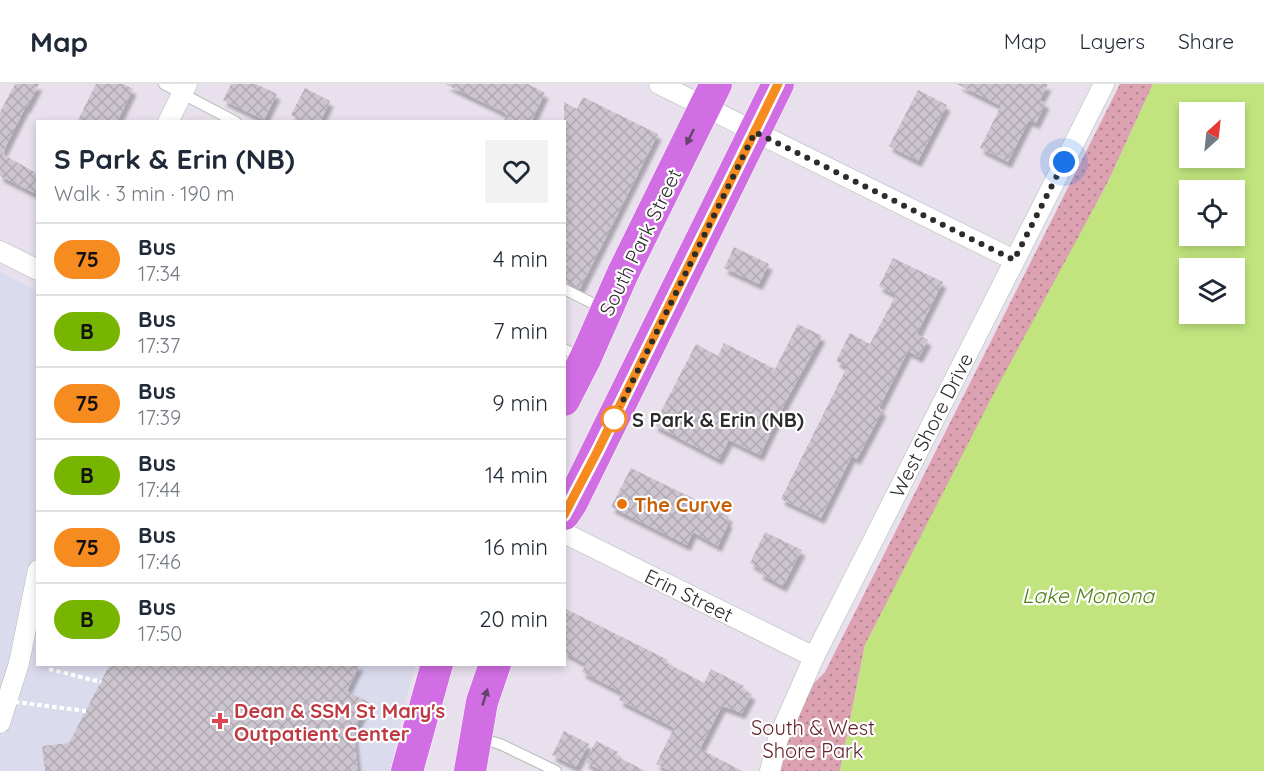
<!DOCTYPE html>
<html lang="en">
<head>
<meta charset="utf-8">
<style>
  body { margin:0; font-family:Quicksand,sans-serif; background:#f2f2f3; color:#1f2937; height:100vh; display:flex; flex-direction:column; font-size:22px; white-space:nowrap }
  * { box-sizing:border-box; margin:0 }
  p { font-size:20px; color:#747a83 }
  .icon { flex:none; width:33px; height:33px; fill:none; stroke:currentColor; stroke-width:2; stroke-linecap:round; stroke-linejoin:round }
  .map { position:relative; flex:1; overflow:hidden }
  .details { position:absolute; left:36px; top:36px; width:530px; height:546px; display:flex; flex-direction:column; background:#fff; border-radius:0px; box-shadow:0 3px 9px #0003 }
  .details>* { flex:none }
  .badge { padding:0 12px; border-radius:20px; font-size:21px; line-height:39px }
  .needle { width:39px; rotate:27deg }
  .controls { position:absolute; left:1179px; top:18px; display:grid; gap:12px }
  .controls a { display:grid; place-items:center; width:66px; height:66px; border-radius:0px; background:#fff; box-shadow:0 3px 9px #0003; font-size:30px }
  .you { position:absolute; width:30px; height:30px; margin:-15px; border:4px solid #fff; border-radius:50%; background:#1a73e8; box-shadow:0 0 0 9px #1a73e833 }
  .map>.badge { position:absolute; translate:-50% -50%; box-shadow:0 0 0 3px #fff }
  .round { display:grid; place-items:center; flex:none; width:63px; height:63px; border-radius:0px; background:#f2f2f3 }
  .headline { display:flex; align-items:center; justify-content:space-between; height:102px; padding:0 18px }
  h1 { font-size:28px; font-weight:700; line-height:45px }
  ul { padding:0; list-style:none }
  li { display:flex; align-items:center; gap:18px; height:72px; padding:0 18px; border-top:2px solid #e0e1e3 }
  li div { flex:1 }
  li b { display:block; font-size:22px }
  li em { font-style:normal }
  li .badge { min-width:66px; font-weight:700; text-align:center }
  header { display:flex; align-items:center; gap:36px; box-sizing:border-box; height:84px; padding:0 30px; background:#fff; border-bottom:2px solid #e0e1e3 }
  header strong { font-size:28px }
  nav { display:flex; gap:33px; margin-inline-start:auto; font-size:21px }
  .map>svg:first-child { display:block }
  .medical { fill:#dbdbee }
  .park { fill:url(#park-dots) }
  .water { fill:#c1e47e; fill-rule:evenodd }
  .building { fill:url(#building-cross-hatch); filter:url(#shadow) }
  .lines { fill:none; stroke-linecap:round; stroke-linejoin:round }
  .service-casing { stroke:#b1bbb1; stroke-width:12 }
  .minor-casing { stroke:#b1bbb1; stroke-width:21 }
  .primary-casing { stroke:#fff; stroke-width:33 }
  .path { stroke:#fff; stroke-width:4; stroke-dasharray:4.5 3; stroke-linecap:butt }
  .service { stroke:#fff; stroke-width:10 }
  .minor { stroke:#fff; stroke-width:20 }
  .primary { stroke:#d26ee4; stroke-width:32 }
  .path-bridge { stroke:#fff; stroke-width:4; stroke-dasharray:4.5 3; stroke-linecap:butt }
  .oneway { fill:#66436c }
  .line-casing { stroke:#fff; stroke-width:14 }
  .line { stroke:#f68b1f; stroke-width:9 }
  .walk { stroke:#2c2c2c; stroke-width:6; stroke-dasharray:0 10.8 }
  .stop-dot { fill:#fff; stroke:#f68b1f; stroke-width:3 }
  .food-dot { fill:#e8710a; stroke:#fff; stroke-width:2 }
  .health-dot { fill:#e0444e; stroke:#fff; stroke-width:2 }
  .labels { text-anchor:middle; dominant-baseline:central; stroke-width:4.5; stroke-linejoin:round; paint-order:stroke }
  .street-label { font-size:20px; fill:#2c2c2c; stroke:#fff }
  .stop-label { font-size:20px; font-weight:bold; fill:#2c2c2c; stroke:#fff; text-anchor:start }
  .food-label { font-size:20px; font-weight:bold; fill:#c56008; stroke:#fff; text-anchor:start }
  .health-label { font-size:20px; font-weight:bold; fill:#be3a42; stroke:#fff; text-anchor:start }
  .park-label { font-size:20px; fill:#64222b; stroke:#fff }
  .water-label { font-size:21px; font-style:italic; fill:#537f1a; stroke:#fff }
</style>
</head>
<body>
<header>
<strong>Map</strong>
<nav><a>Map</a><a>Layers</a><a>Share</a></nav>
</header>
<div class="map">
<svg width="1264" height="687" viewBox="0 0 1264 687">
  <defs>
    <pattern id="park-dots" width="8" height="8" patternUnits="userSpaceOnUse" patternTransform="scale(1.5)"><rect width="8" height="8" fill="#dda2b2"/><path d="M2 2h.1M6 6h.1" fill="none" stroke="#b38491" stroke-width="1.8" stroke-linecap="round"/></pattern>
    <pattern id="building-cross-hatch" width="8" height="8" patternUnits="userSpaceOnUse" patternTransform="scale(1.5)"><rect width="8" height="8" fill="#ccc4cf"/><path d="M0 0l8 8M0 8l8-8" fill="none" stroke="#afa9b2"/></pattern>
    <filter id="shadow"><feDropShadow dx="3.5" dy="6" stdDeviation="1.5" flood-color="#0004"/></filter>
  </defs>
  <rect width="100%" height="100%" fill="#e8e0ec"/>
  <path class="medical" d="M0,188L37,207L38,580L416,581L403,625L391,687H0Z"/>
  <path class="park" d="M1120,0H1153L1109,96L865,561L840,687H770L790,623L825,588Z"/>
  <path class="water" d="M1153,0H1264V687H840L865,561L994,309L1109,96ZM1190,28H1234V74H1190ZM1190,106H1234V152H1190ZM1190,184H1234V230H1190Z"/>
  <g class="building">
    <path d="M15,0H39L27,23L26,22L2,70L38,90V111L0,92V28Z"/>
    <path d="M96,0H123L133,5L117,38H77Z"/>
    <path d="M231,0H256L277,10L264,36L223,16Z"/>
    <path d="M445,0H528L545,9L531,38H503L507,31L503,28Z"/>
    <path d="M957,0H1048L1040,16L1046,19L1036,39L1029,36L1008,78L980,64L1001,22Z"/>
    <path d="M305,4L330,17L320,38H303L291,31Z"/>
    <path d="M918,6L947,21L918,77L889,62Z"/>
    <path d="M583,13L658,50L580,205L564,198V18L577,25Z"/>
    <path d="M734,163L769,180L759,200L724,184Z"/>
    <path d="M893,174L943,198L917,250L928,256L919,273L908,267L879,324L883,326L857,375L852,372L821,434L781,415L847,283L836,277L850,249L870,260L896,211L879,202Z"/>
    <path d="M798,240L822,252L786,317L760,371L729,356L719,375L654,341L696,260L718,272L724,259L775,285Z"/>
    <path d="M631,384L729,432L727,437L729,438L718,462L693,448L687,461L611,423Z"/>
    <path d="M765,448L802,466L783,502L759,489L761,485L750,479Z"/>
    <path d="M564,524L668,576L667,579L704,599L711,585L744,602L742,605L752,610L742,629L722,622L700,665L742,687H670L656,680L674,644L619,616L623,609L582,588L586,580L564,568Z"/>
    <path d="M110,580H360L347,607L368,618L354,647L358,687H45L42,662L69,659Z"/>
    <path d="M564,647L589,660L576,683L552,671Z"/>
    <path d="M596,657L618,668L616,672L645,687H602L585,678Z"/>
  </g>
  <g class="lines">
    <defs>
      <g id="service">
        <path d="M164,0L236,38"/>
        <path d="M564,205L604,225"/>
        <path d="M564,265L582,274"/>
        <path d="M479,654L500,660L556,687"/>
      </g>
      <g id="minor">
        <path d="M659,0L1014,176"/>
        <path d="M168,38L187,0"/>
        <path d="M0,167L38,186"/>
        <path d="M564,449L814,573"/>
        <path d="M0,639L19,579L38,486"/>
        <path d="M770,687L778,655L814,573L1104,0"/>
      </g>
      <g id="primary">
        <path d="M564,316L585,275L623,189L716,0"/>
        <path d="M564,430L572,418L605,351L778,0"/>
        <path d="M407,687L437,580"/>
        <path d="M470,687L482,618L495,580"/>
      </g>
    </defs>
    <use href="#service" class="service-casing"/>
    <use href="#minor" class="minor-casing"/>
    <use href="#primary" class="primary-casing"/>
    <path class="path" d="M49,585L101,598"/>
    <use href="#service" class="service"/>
    <use href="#minor" class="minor"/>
    <use href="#primary" class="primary"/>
    <path class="path-bridge" d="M0,616L86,627"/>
  </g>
  <defs><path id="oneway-solid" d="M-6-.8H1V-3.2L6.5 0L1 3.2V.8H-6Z" transform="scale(1.5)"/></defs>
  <g class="oneway">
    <use href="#oneway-solid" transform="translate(690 53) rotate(116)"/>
    <use href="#oneway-solid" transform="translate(485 613) rotate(-73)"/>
  </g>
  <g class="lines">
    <defs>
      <path id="line" d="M564,431L597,368L778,0"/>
    </defs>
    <use href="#line" class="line-casing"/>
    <use href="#line" class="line"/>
    <path class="walk" d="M614,335L755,48L1014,176L1064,78"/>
  </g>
  <circle class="stop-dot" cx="614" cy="335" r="12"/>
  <circle class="food-dot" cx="622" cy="420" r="6"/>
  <path class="health-dot" d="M217 628h6v6h6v6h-6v6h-6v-6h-6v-6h6z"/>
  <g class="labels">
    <g class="street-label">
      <text transform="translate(640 158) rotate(-64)">South Park Street</text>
      <text transform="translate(931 341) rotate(-63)">West Shore Drive</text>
      <text transform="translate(689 511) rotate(26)">Erin Street</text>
    </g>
    <g class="stop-label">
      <text x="632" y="335">S Park &amp; Erin (NB)</text>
    </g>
    <g class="food-label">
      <text x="634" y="420">The Curve</text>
    </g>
    <g class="health-label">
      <text x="234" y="626">Dean &amp; SSM St Mary's<tspan x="234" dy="23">Outpatient Center</tspan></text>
    </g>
    <g class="park-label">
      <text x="813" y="643">South &amp; West<tspan x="813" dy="23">Shore Park</tspan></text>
    </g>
    <g class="water-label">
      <text x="1088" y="511">Lake Monona</text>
    </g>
  </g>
</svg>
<div class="controls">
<a><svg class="needle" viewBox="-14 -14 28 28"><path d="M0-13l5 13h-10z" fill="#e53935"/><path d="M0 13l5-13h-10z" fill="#747a83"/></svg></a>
<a><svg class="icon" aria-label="locate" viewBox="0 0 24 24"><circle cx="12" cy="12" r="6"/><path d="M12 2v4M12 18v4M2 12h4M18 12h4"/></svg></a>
<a><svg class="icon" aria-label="layers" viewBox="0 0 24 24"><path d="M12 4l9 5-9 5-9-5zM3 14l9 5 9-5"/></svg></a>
</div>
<div class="you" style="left:1064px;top:78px"></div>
<section class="details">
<div class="headline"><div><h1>S Park &amp; Erin (NB)</h1><p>Walk · 3 min · 190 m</p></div><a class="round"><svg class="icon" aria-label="heart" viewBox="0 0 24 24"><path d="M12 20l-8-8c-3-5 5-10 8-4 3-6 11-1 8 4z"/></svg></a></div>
<ul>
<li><span class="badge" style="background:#f68b1f;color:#111">75</span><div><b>Bus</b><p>17:34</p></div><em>4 min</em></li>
<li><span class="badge" style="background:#78b500;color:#111">B</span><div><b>Bus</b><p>17:37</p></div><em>7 min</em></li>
<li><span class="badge" style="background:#f68b1f;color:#111">75</span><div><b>Bus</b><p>17:39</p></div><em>9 min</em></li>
<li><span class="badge" style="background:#78b500;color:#111">B</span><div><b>Bus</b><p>17:44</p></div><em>14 min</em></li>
<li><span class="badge" style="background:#f68b1f;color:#111">75</span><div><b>Bus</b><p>17:46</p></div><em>16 min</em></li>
<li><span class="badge" style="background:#78b500;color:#111">B</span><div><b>Bus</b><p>17:50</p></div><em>20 min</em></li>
</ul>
</section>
</div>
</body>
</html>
